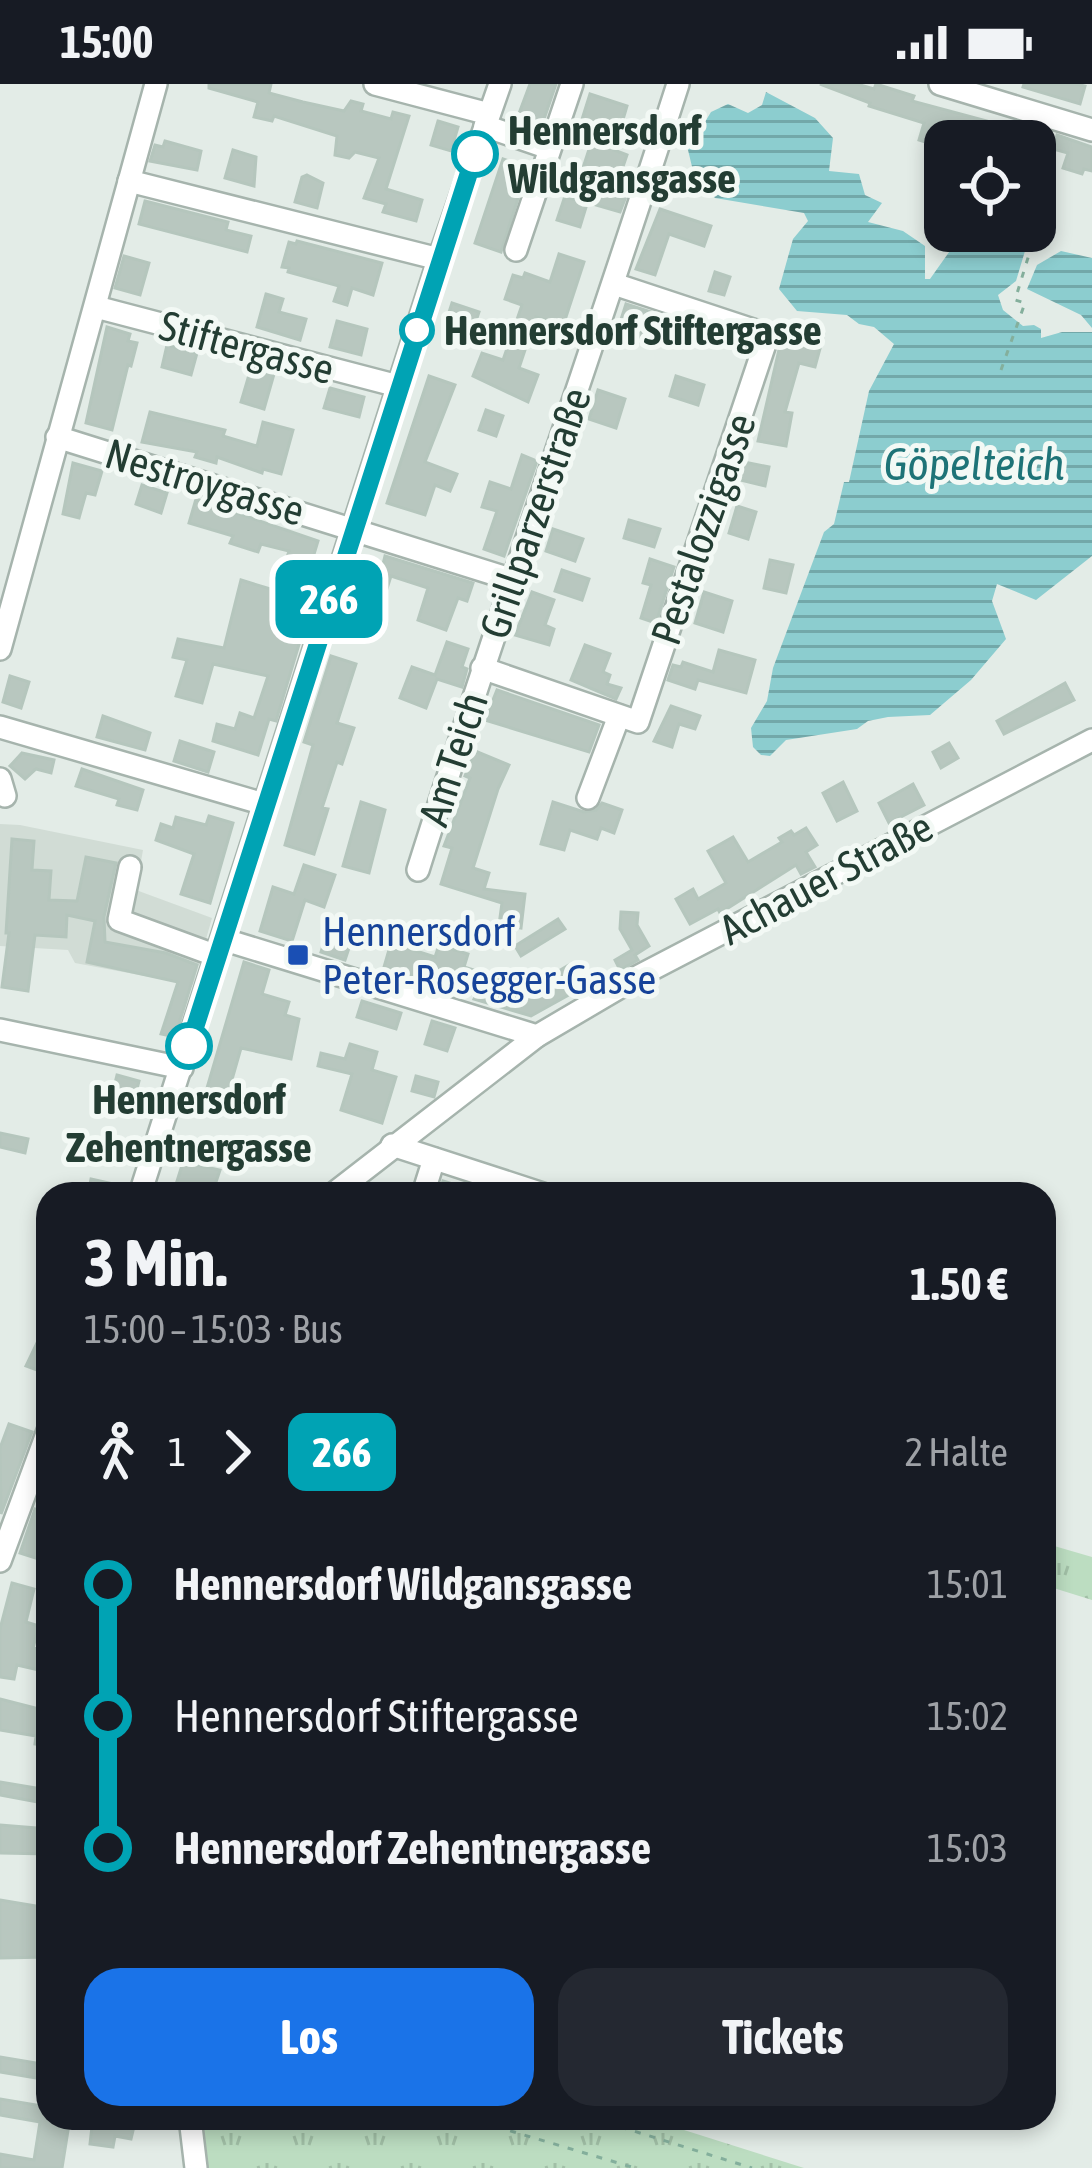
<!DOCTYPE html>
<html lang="de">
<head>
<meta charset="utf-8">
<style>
  body { margin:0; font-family:"Asap Condensed",sans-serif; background:#242831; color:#f1f3f6; height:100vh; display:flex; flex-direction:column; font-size:45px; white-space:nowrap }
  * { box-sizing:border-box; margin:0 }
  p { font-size:39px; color:#9ea1a6 }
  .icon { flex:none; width:66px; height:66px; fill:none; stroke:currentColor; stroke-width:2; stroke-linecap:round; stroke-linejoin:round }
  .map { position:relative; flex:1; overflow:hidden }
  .details { position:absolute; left:36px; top:1098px; width:1020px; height:948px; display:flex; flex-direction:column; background:#171b24; border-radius:36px; box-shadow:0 6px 18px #0003 }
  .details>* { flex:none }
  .badge { padding:0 24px; border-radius:18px; font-size:42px; line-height:78px }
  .controls { position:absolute; left:924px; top:36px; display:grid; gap:24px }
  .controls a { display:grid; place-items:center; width:132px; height:132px; border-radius:24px; background:#171b24; box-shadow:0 6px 18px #0003; font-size:60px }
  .map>.badge { position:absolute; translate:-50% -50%; box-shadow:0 0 0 6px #fff }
  .legs { display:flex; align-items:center; gap:18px; height:132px; padding:0 48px; font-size:39px }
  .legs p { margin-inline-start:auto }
  .summary { display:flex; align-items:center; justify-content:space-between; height:204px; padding:0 48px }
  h1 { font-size:66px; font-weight:700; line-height:90px }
  .primary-button { display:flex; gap:24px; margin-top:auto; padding:24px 48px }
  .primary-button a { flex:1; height:138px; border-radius:36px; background:#1a73e8; color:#fff; font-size:48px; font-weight:700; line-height:138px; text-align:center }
  .primary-button a+a { background:#242831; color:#f1f3f6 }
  ul { padding:0 48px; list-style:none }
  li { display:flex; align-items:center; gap:42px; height:132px; font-size:45px }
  li i { display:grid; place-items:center; width:18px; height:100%; margin:0 15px; background:currentColor }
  li i::after { content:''; width:30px; height:30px; margin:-15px; border:9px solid; border-radius:50%; background:#171b24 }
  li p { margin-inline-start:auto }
  li:first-child i { background:linear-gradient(#0000 50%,currentColor 0) }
  li:last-child i { background:linear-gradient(currentColor 50%,#0000 0) }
  .status { display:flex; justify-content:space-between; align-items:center; height:84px; padding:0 60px; background:#171b24; direction:ltr }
  .status svg { height:33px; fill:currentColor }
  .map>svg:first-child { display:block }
  .built { fill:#d1dcd5 }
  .grass { fill:url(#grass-tufts) }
  .water { fill:url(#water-rules) }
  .building { fill:#b8c7bf; stroke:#b5c6bd; stroke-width:3 }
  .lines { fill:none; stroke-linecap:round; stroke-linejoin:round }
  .minor-casing { stroke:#a6b4ad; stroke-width:26 }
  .path { stroke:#84af9c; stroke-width:3; stroke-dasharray:6 9; stroke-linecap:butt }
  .minor { stroke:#fff; stroke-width:21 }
  .line-1-casing { stroke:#fff; stroke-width:27 }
  .line-1 { stroke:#00a3b4; stroke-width:18 }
  .stop-1-dot { fill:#fff; stroke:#00a3b4; stroke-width:6 }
  .transit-dot { fill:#1a4fb4; stroke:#f3f9f5; stroke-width:4.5 }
  .labels { text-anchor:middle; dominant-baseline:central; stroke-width:10; stroke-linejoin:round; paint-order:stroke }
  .stop-label { font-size:42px; font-weight:bold; fill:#233d33; stroke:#f3f9f5; text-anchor:start }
  .street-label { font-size:42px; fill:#233d33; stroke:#f3f9f5 }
  .transit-label { font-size:42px; fill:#164399; stroke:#f3f9f5; text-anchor:start }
  .water-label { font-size:45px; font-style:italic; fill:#1e7377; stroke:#f3f9f5 }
</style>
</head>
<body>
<div class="status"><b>15:00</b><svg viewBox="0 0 49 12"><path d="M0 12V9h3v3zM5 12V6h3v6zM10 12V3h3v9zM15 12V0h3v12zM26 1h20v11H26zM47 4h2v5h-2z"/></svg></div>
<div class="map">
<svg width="1092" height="2084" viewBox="0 0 1092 2084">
  <defs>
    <pattern id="grass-tufts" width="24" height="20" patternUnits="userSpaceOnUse" patternTransform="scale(3)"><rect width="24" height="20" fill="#bcddc1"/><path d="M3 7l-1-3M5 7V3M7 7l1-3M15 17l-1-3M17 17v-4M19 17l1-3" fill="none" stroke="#a1bfa6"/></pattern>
    <pattern id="water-rules" width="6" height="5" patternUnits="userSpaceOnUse" patternTransform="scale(3)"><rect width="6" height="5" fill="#8ccdcf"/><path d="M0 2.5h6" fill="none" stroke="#72a8a9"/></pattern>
  </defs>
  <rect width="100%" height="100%" fill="#e3ece7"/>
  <path class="built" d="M0,740L20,741L143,766L136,806L212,834L193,901L75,879L68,866L0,862Z"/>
  <g class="grass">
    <path d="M1044,1459L1092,1473V1516L1044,1501Z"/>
    <path d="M195,2034H646L804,2084H200Z"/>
  </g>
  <g class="water">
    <path d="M766,8L815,34L833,54L829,87L859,90L865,111L882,119L868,138L903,147L925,162V195H930L964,147H991L1025,167L1016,197L998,211L1003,226L1023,242L1034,241L1041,245V254L1062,248H1092V472L1036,516L997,500L992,517L1006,555L971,596L930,631L888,633L868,637L857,645L786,656L770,672L761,671L753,663L751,644L767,617L773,584L824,448L834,440L844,398H849L869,307L894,260L874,243L859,240L847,231L797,227L779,205L793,155L808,137L804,129L715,114L694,91L688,66L711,28L728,20L748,29L762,21Z"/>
    <path d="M1061,167L1092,174V244L1081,231L1027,205L1037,181Z"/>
  </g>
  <g class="building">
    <path d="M209,0H271L269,9L303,18L344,27L351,17L363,20L361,27L391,35L393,28L409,32L386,105L422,116L416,137L383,128L386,120L364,114L379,74L355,68L349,74L335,71L337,52L274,32L272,37L254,33L258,18L209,4Z"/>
    <path d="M530,0H556L542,41L518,32Z"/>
    <path d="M820,0H857L874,5L876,0L914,12L912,17L987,37L986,42L1026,54L1025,57H936L935,61L919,56L924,39L869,22L870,19Z"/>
    <path d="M1024,0H1076L1085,2L1080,20L1023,3Z"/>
    <path d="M590,10L627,22L614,66L627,71L613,112L625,115L620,128L596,121L604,97L581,90L593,53L578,48Z"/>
    <path d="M438,37L458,43L451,67L431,61Z"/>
    <path d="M1057,51L1092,63V87L1084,85L1082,90L1063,84L1068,69L1053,65Z"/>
    <path d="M165,57L201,67L197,86L150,77L155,61L163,63Z"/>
    <path d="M233,66L256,73L254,102L225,94Z"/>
    <path d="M503,75L528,83L501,168L475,159Z"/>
    <path d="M307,91L323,99L317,124L295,118L302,93Z"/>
    <path d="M565,112L587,120L580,143L557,136Z"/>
    <path d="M145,117L228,138L226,146L251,152L247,168L139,140Z"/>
    <path d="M660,125L711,142L704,162L669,150L655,191L636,185Z"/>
    <path d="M297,157L382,179L373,211L352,204L347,221L334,217L339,202L288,188L289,184L282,183L289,158L296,160Z"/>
    <path d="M559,170L584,178L563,242L536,233L519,284L538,291L528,318L473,292L482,269L503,276L522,221L505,215L513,191L523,194L525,189L550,198Z"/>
    <path d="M124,172L149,179L140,211L115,204Z"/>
    <path d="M715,188L730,193L724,211L709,207Z"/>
    <path d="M266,210L283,215L279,228L306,235L300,256L257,243Z"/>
    <path d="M452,219L479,228L471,252L444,244Z"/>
    <path d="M626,220L657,230L647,261L616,251Z"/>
    <path d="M337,237L367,245L361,271L330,263Z"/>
    <path d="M107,243L130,250L128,257L137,259L131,282L128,281L112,346L86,339Z"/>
    <path d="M784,244L824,250L815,283L799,279L785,328L792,329L786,362L758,357Z"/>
    <path d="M167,261L197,269L191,291L162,283Z"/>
    <path d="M251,284L274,290L264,325L241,318Z"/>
    <path d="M429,292L455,301L425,378L457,390L450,407L435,401L425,431L387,419Z"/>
    <path d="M676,292L704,301L698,321L670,312Z"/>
    <path d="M330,304L364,313L359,333L324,324Z"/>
    <path d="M598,306L625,315L616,344L589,335Z"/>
    <path d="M486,326L503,332L496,352L479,346Z"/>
    <path d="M150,328L225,346L223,352L257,362L263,338L293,346L281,390L263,385L262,389L217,373L216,379L195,373L197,368L142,358Z"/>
    <path d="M522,371L537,377L504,472L484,465L497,427L482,423L490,398L511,405Z"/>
    <path d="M744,378L769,383L765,402L740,396Z"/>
    <path d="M73,379L102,387L95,411L86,409L79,434L63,430Z"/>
    <path d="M142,401L167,409L161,429L136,420Z"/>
    <path d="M196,415L318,457L305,500L316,504L276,637L269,635L258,671L213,657L217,640L235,645L240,629L254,634L268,592L213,580L202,619L176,612L187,576L173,573L178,555L224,564L241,496L277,507L289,467L261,460L258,468L230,459L233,452L189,439Z"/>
    <path d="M737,422L756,428L748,455L729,449Z"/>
    <path d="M629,436L660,445L654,463L624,454Z"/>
    <path d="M553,445L583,455L575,477L546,467Z"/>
    <path d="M385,472L473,499L467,517L458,514L446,546L418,536L428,504L391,492L376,539L355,532L368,490L360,488L364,474L383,480Z"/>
    <path d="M650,475L674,483L656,539L641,534L651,501L643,499Z"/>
    <path d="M770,476L793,481L786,509L764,504Z"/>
    <path d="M562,486L589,495L582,516L555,507Z"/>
    <path d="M532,508L554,516L545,541L554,545L549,561L515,551Z"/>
    <path d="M704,508L732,517L723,548L695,539Z"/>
    <path d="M447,558L468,565L462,583L467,585L462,603L437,595L426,624L400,614L412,583L435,591Z"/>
    <path d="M585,561L610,570L603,588L610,591L607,600L621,604L616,615L571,596Z"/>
    <path d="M719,566L755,576L746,609L698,596L695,605L668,596L673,581L681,583L683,578L713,588Z"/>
    <path d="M331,572L356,580L337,639L354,644L342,680L337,678L322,724L328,725L314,770L285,761L313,661L304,658Z"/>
    <path d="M10,592L29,598L21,624L3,618Z"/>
    <path d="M1065,599L1074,616L1004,650L997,637Z"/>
    <path d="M497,606L599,641L589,668L485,636Z"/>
    <path d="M671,622L700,632L695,645L679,640L672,663L654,657Z"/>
    <path d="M103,632L150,649L145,666L97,653Z"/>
    <path d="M180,657L214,668L208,688L174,677Z"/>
    <path d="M949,659L958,674L941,684L933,668Z"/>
    <path d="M475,667L509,681L498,705L473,784L489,789L484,805L525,810L521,844L499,841L502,819L441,800L452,764L444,762L470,694L465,692Z"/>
    <path d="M22,669L54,676L51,689L36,685L25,695L10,682Z"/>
    <path d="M82,685L143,706L137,726L117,721L119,715L76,702Z"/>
    <path d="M843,698L857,727L837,737L823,709Z"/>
    <path d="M913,700L924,721L889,739L879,719Z"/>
    <path d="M361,718L385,726L369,789L343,782Z"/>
    <path d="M553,718L584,728L596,726L602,719L622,726L614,749L601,744L597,755L570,746L564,766L541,760Z"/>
    <path d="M209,732L233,739L210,819L181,810L194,770L156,756L161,740L173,744L176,733L206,741Z"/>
    <path d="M806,744L817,761L806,768L815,783L801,790L796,781L720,829L718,825L690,840L676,815L693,805L698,815L726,799L708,767L733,753L748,778L782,758L779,754L791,747L794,751Z"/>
    <path d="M12,755L34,757L32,786L51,787L49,816L77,817L86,773L116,779L104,833L105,858L166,869L197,881L175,953L161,950L178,898L87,878L95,837L67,831L66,853L35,851L28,907L2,903L9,849H6Z"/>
    <path d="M304,781L335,791L324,823L305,816L292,857L260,847L273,803L294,810Z"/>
    <path d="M621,828L638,829L637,841L649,862L635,871L638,876L620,886L615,876L632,866L620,845Z"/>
    <path d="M558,835L565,845L521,872L515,862Z"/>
    <path d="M327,849L351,858L345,876L321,868Z"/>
    <path d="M391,859L435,873L439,861L468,870L464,883L541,907L537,900L572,879L585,902L531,932L474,915L476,911L384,883Z"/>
    <path d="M244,878L269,886L262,910L289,918L285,931L299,935L291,975L241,964L231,999L239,1002L237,1009L241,1010L234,1031L205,1022L204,1014Z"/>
    <path d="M362,917L401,929L396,945L357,933Z"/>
    <path d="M432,937L455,944L447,967L425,960Z"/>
    <path d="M350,960L377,968L372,986L396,993L382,1039L341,1026L352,990L318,982L321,969L345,975Z"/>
    <path d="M117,991L139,997L135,1013L113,1007Z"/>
    <path d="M416,992L438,998L434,1013L412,1007Z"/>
    <path d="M0,1049L28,1055L25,1069L0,1063Z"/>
    <path d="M183,1078L220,1086L212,1110H173Z"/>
    <path d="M91,1095L127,1103L125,1110H88Z"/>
    <path d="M443,1097L475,1107L474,1110H439Z"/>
    <path d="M48,1236V1290L26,1282Z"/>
    <path d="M9,1340L32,1348L1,1430L0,1364Z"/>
    <path d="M35,1425L48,1429V1478L20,1469Z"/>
    <path d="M12,1499L34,1505L26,1538L39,1542L33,1564L48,1567V1588L17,1581L14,1595L0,1593V1545Z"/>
    <path d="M0,1615L39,1625V1621L48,1622V1662L35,1660L36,1652L0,1646Z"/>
    <path d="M0,1698L48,1706V1720L0,1711Z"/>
    <path d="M0,1741L48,1745V1770L0,1769Z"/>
    <path d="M0,1816L48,1824V1873L0,1874Z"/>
    <path d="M0,1973L48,1981V1996L0,1988Z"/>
    <path d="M0,2015L48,2023V2034H70L62,2084H0V2070L34,2076L40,2038L0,2031Z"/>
    <path d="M93,2034H136L131,2055L115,2052L113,2063L90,2060Z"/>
  </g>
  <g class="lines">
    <defs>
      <g id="minor">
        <path d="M375,0L489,30"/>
        <path d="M940,0L1092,46"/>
        <path d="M485,42L549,64"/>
        <path d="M129,97L439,175"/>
        <path d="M516,166L572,0"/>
        <path d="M96,223L398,302"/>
        <path d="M57,353L510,495"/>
        <path d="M0,565L156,0"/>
        <path d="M482,584L638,638L768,251L614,200"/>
        <path d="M0,643L264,720"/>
        <path d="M0,695L5,712"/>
        <path d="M588,714L619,632"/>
        <path d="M130,783L119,836L217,872"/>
        <path d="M418,786C501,523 594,263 678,0"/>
        <path d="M222,855L537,952"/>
        <path d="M0,946L182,984"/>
        <path d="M392,1061L543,1110"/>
        <path d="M140,1110L439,175L500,0"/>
        <path d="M333,1110L537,952L639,892L1092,656"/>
        <path d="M423,1110L434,1075"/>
        <path d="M0,1477L48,1347"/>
        <path d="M190,2034L196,2084"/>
      </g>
    </defs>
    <use href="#minor" class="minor-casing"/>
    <g class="path">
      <path d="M1001,286L1025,219L1015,216L1031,164"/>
      <path d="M467,2034L635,2084"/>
      <path d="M592,2034L752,2084"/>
    </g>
    <use href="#minor" class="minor"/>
  </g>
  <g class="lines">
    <defs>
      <path id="line-1" d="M189,962L475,70"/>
    </defs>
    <use href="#line-1" class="line-1-casing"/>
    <use href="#line-1" class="line-1"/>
  </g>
  <g class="stop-1-dot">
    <circle cx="475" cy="70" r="21"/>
    <circle cx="417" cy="246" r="15"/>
    <circle cx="189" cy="962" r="21"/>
  </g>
  <rect class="transit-dot" x="286" y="859" width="24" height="24" rx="6"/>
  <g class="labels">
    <g class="stop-label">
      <text x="508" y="46">Hennersdorf<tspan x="508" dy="48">Wildgansgasse</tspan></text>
      <text x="444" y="246">Hennersdorf Stiftergasse</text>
      <text x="189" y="1015" text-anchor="middle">Hennersdorf<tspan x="189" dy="48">Zehentnergasse</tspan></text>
    </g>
    <g class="street-label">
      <text transform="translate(247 263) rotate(15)">Stiftergasse</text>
      <text transform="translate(205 398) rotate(17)">Nestroygasse</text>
      <text transform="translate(535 429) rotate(-71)">Grillparzerstraße</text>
      <text transform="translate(703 445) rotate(-71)">Pestalozzigasse</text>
      <text transform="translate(453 675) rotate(-72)">Am Teich</text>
      <text transform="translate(826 794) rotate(-28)">Achauer Straße</text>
    </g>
    <g class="transit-label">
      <text x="322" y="847">Hennersdorf<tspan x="322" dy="48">Peter-Rosegger-Gasse</tspan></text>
    </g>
    <g class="water-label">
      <text x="974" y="380">Göpelteich</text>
    </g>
  </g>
</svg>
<div class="controls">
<a><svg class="icon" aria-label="locate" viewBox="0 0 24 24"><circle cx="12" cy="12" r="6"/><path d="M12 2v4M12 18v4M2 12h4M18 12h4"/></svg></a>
</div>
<b class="badge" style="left:329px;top:515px;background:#00a3b4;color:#fff">266</b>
<section class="details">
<div class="summary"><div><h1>3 Min.</h1><p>15:00 – 15:03 · Bus</p></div><b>1.50 €</b></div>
<div class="legs"><svg class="icon" aria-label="walk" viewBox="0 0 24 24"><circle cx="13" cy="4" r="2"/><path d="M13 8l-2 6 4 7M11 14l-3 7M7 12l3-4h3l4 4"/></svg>1<svg class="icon" aria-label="forward" viewBox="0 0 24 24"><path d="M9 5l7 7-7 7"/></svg><b class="badge" style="background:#00a3b4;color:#fff">266</b><p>2 Halte</p></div>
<ul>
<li><i style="color:#00a3b4"></i><b>Hennersdorf Wildgansgasse</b><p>15:01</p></li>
<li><i style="color:#00a3b4"></i><span>Hennersdorf Stiftergasse</span><p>15:02</p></li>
<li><i style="color:#00a3b4"></i><b>Hennersdorf Zehentnergasse</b><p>15:03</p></li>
</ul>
<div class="primary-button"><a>Los</a><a>Tickets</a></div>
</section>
</div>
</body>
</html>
